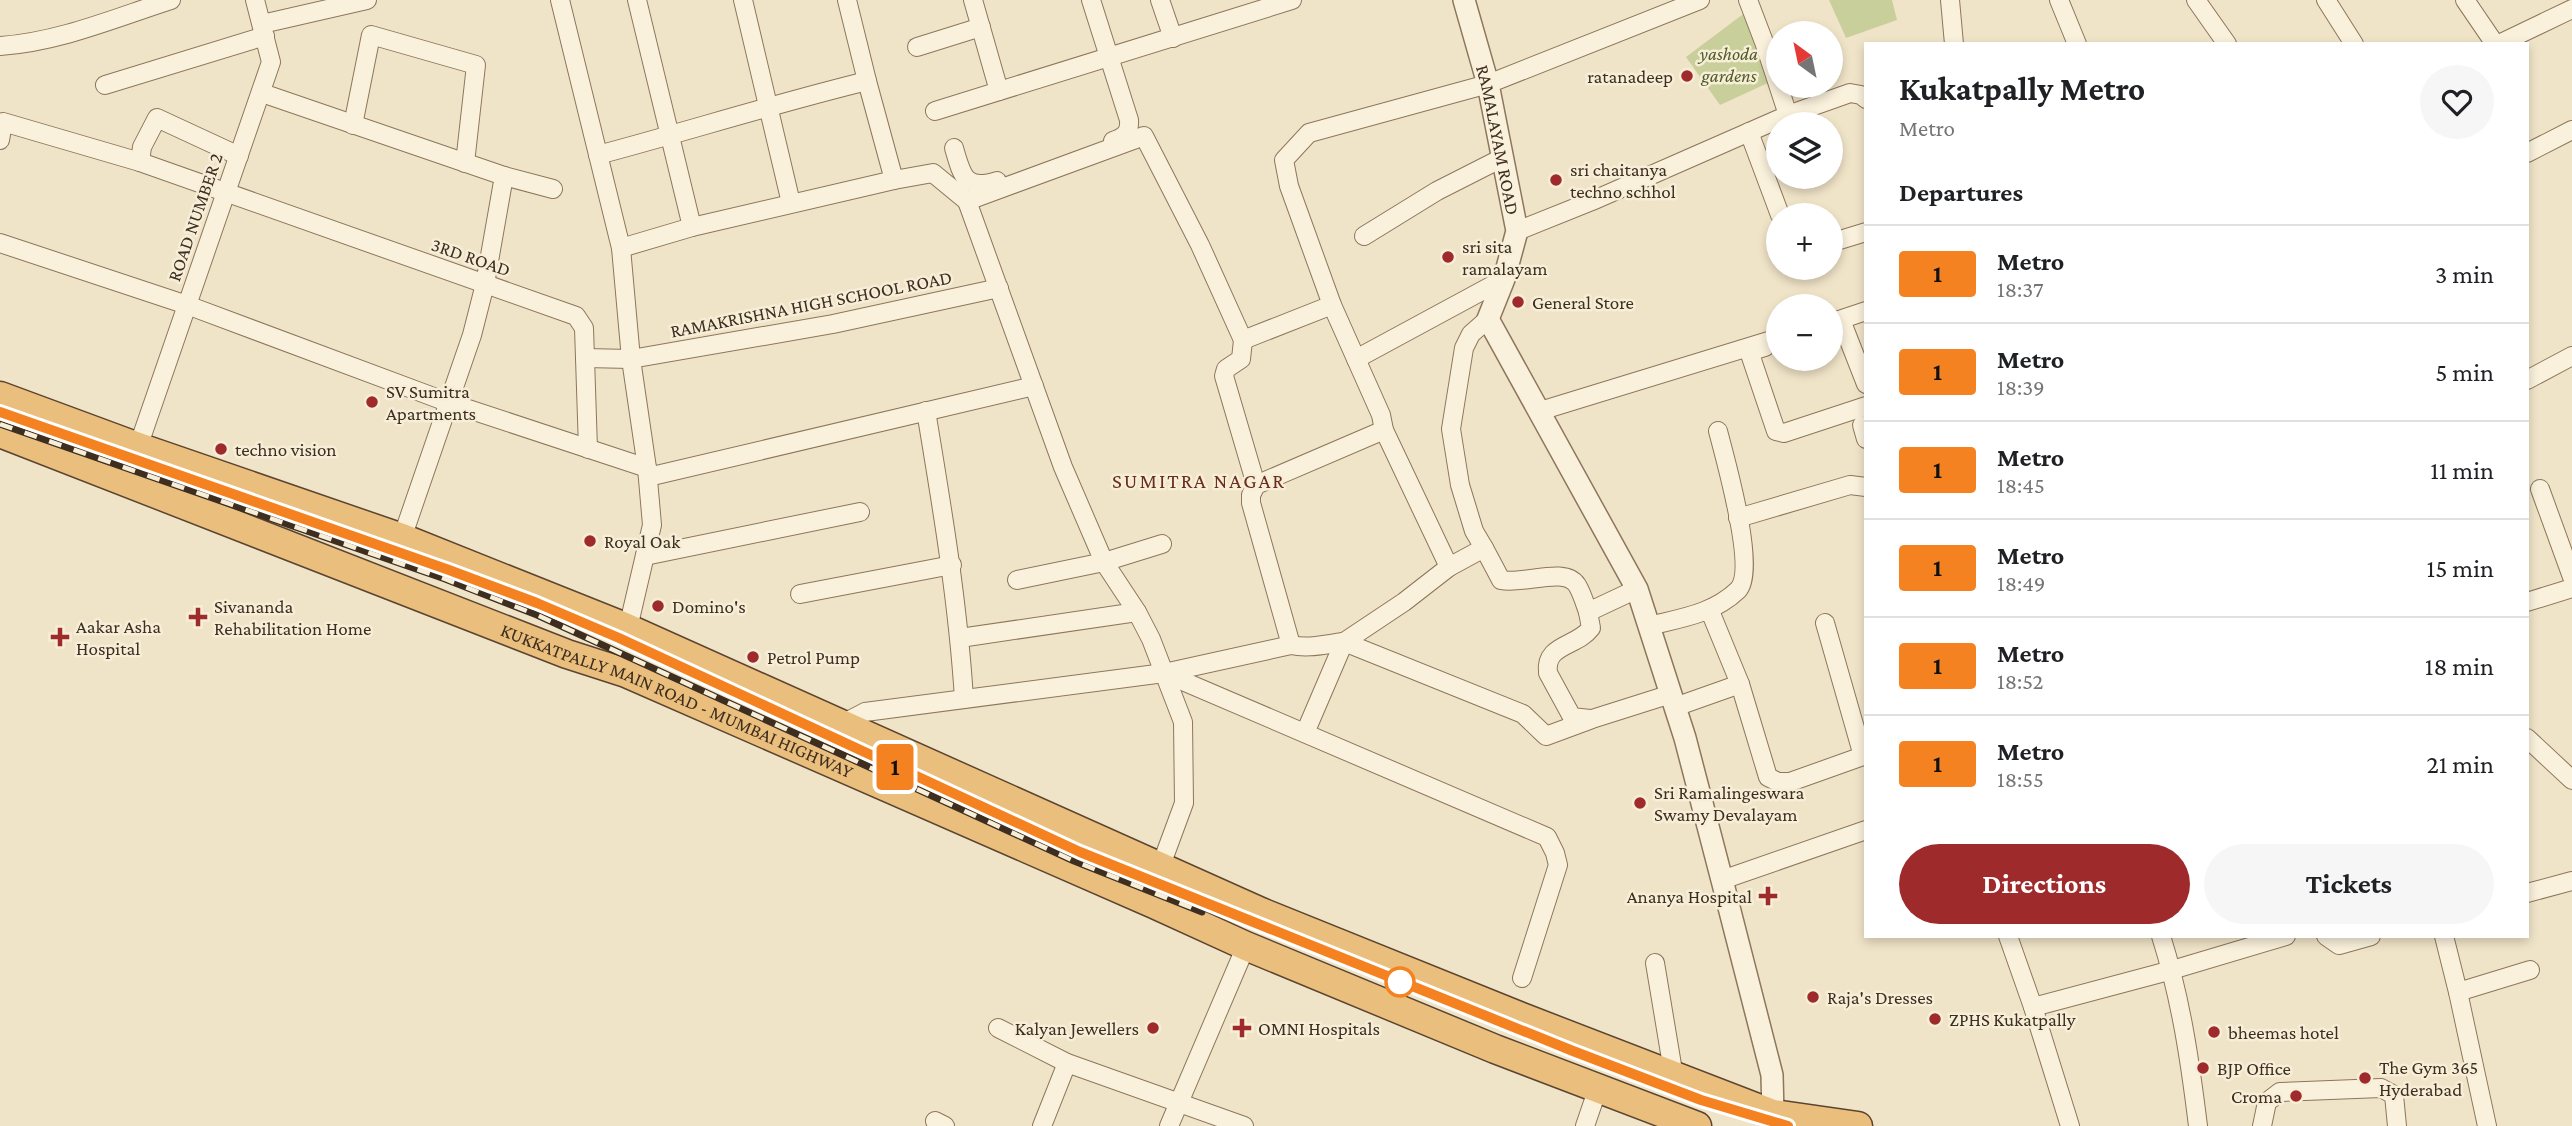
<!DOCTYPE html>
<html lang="en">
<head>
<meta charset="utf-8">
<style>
  body { margin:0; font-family:"Crimson Pro",serif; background:#f6f6f6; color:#202124; height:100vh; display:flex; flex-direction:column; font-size:26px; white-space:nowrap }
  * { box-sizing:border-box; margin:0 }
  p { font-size:23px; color:#757577 }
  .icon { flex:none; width:38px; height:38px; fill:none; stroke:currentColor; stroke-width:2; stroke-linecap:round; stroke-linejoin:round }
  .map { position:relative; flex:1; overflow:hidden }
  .side { position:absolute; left:1864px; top:42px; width:665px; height:896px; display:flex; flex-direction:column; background:#fff; border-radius:0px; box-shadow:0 4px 10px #0003 }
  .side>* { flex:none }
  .badge { padding:0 14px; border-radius:5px; font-size:24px; line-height:46px }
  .needle { width:46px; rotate:327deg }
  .buttons { position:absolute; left:1766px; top:21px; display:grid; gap:14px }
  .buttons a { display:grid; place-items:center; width:77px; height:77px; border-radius:50%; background:#fff; box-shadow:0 4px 10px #0003; font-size:35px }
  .map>.badge { position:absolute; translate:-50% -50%; box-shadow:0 0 0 4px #fff }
  h2 { padding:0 35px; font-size:26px; line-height:63px }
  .round { display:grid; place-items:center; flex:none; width:74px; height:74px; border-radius:37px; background:#f6f6f6 }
  .overview { display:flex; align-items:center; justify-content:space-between; height:119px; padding:0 35px }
  h1 { font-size:33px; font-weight:700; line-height:52px }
  .cta { display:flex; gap:14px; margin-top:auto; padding:14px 35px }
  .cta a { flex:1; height:80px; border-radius:42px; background:#9e2a2b; color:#fff; font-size:28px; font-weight:700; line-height:80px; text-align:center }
  .cta a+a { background:#f6f6f6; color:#202124 }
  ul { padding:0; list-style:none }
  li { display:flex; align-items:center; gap:21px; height:98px; padding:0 35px; border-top:2px solid #e0e0e0 }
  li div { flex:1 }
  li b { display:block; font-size:26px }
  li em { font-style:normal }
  li .badge { min-width:77px; font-weight:700; text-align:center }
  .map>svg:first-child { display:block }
  .green { fill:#c9cf9b }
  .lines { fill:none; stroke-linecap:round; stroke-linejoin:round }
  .minor-casing { stroke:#8d765c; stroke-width:20 }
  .tertiary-casing { stroke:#8d765c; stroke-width:24 }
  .trunk-casing { stroke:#5b4430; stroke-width:31 }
  .minor { stroke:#faf1dc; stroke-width:18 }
  .tertiary { stroke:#faf1dc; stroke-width:21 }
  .trunk { stroke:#eabe7c; stroke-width:28 }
  .rail-casing { stroke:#3d2e20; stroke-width:7 }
  .rail { stroke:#f7eed8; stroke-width:4.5; stroke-dasharray:13; stroke-linecap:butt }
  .line-casing { stroke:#fff; stroke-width:16 }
  .line { stroke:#f58220; stroke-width:10 }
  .poi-dot { fill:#9e2a2b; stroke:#f7eed8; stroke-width:2.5 }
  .stop-dot { fill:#fff; stroke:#f58220; stroke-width:3.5 }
  .labels { text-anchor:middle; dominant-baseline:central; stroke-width:5; stroke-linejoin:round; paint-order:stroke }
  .park-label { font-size:19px; font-style:italic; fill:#4d5a26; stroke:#f7eed8 }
  .poi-label { font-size:19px; fill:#3d2e20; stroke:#f7eed8; text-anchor:start }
  .street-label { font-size:19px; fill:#3d2e20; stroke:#f7eed8 }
  .neighbourhood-label { font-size:21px; letter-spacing:2px; fill:#6b2e1e; stroke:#f7eed8 }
</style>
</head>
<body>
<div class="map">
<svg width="2572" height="1126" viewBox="0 0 2572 1126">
  <rect width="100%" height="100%" fill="#f0e4c8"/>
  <g class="green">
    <path d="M1829,0H1892L1897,20L1846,38Z"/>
    <path d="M1746,12L1768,83L1720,105L1686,57Z"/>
  </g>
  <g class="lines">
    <defs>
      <g id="minor">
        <path d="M560,0L621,248L631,359L647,468L652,525L628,628"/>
        <path d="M637,0L692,227"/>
        <path d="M743,0L791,203"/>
        <path d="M973,0L999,91"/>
        <path d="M1091,0L1129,120C1130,133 1124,137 1113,141"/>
        <path d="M1160,0L1173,38"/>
        <path d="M1748,0L1764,42L1788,115"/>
        <path d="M1950,0L1954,44"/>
        <path d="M2059,0L2077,44"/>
        <path d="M2196,0L2227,44"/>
        <path d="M2326,0L2354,44"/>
        <path d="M2465,0L2495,44"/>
        <path d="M262,24L367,0"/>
        <path d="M2499,44L2572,9"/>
        <path d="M0,46C59,42 115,18 171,0"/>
        <path d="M917,47L981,27"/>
        <path d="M105,85L265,36"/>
        <path d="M262,93L504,176L485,284L472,335L402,538"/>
        <path d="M935,111L1292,0"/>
        <path d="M353,125L371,35L476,65L465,163"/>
        <path d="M1749,132L1780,215"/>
        <path d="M0,140L3,122L140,162L576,316L584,328L588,449"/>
        <path d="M954,148C962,176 965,191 997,181"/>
        <path d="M2527,153L2572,130"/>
        <path d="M598,155C688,131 777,103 867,81L847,0"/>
        <path d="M140,162L142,147L157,118L239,156"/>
        <path d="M504,176L553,189"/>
        <path d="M894,180L933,173L967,201L1144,136L1200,245L1243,340L1332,305L1289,186L1284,160L1309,133L1488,84L1700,0"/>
        <path d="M967,201L1063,467L1104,562L1137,612L1151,639L1183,722L1184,803L1160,868"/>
        <path d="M1517,231L1592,201L1788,115L1850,93L1861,95L1866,99"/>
        <path d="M1364,236L1437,191L1502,158"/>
        <path d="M0,243L187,305L447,402L647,468"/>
        <path d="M1830,243L1866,232"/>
        <path d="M621,248L692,227L894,180L867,81"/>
        <path d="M1332,305L1381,415L1384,430L1449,567"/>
        <path d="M1841,320L1866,384"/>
        <path d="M1830,323L1866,311"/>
        <path d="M1243,340L1241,359L1226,369L1224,376L1256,485"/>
        <path d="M1765,347L1752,351L1750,354L1776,431L1784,433L1866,406"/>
        <path d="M585,358L631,359L833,324L999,288"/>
        <path d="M1356,359L1504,279"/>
        <path d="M2527,380L2572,356"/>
        <path d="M926,411C942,507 958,602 964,699"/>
        <path d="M1540,411L1778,338"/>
        <path d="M1862,425L1866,439"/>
        <path d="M138,447L271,62L255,0"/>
        <path d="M648,477L1034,386"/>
        <path d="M2540,489L2572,577"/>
        <path d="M1738,518L1850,485L1866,487"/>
        <path d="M1484,548L1474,531L1460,485L1451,429L1464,348L1471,334L1488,319"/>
        <path d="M645,556L860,512"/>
        <path d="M1017,580L1104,562L1162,544"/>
        <path d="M800,594L952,565"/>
        <path d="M2527,602L2572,588"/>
        <path d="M1710,611L1740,684L1768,777L1778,782H1790L1863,756"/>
        <path d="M1588,612L1591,628C1577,647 1544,644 1548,673L1572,717L1590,719"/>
        <path d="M1825,623L1863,756H1866"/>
        <path d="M1649,626C1681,618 1713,614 1738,590C1757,570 1725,458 1718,431"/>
        <path d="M960,638L1137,612"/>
        <path d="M1291,645L1251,503V495L1256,485L1384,430"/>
        <path d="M1164,673L1547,837L1555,853L1558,865L1522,978"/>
        <path d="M1675,707L1740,684"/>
        <path d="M842,724L865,712L1164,673L1291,645C1309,649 1325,644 1344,642L1523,714L1546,736L1592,719L1671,694"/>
        <path d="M1305,733L1344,642L1404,602L1449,567L1484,548L1501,580C1524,585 1565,566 1577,585C1582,593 1585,604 1588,612L1637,589"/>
        <path d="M2527,738L2572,780"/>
        <path d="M1722,880L1866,830"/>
        <path d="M2527,893L2572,881"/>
        <path d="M2008,936L2033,1007L2070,1126"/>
        <path d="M2161,936C2181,999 2190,1061 2198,1126"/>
        <path d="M2326,936L2339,945L2371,936"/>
        <path d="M2444,936L2458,992L2487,1126"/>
        <path d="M1655,963L1674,1077"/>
        <path d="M2458,992L2530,970"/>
        <path d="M2033,1007L2172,970L2286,936"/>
        <path d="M998,1028L1067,1063L1244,1126"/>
        <path d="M935,1121L945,1126"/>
        <path d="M1042,1126L1067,1063"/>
        <path d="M1169,1126L1246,946"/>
        <path d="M1585,1126L1598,1088"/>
        <path d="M2262,1126L2267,1102L2280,1092L2381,1088L2394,1095L2397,1126"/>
      </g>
      <g id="tertiary">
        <path id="s1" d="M1464,0L1488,84L1517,231L1504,279L1488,319L1637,589L1685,738L1722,880L1772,1075L1773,1114"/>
      </g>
      <g id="trunk">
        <path d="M0,396L138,447L402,538L620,625L1261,912L1524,1018L1773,1114L1858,1126"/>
        <path id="s2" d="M0,433L567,654L626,673L1154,904L1246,946L1495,1049L1697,1126"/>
      </g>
    </defs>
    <use href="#minor" class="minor-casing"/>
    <use href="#tertiary" class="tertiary-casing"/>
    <use href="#trunk" class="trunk-casing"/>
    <use href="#minor" class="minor"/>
    <use href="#tertiary" class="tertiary"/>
    <use href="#trunk" class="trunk"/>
    <defs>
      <g id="rail">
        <path d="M0,412L449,570L537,603L619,638L1080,852L1573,1051L1701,1100L1788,1126"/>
        <path d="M0,424L445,579L537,615L1074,861L1202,912"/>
      </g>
    </defs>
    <use href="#rail" class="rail-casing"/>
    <use href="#rail" class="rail"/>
  </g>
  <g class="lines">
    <defs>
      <path id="line" d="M0,412L449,570L537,603L619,638L1080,852L1573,1051L1701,1100L1788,1126"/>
    </defs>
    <use href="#line" class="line-casing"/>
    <use href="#line" class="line"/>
  </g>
  <g class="poi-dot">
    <circle cx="1687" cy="76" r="7"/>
    <circle cx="1556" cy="180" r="7"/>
    <circle cx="1448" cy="257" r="7"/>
    <circle cx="1518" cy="302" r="7"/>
    <circle cx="372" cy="402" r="7"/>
    <circle cx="221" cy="449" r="7"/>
    <circle cx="590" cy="541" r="7"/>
    <circle cx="658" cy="606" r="7"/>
    <path d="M194.5 606.5h7v7h7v7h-7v7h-7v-7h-7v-7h7z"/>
    <path d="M56.5 626.5h7v7h7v7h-7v7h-7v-7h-7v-7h7z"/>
    <circle cx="753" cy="657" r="7"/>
    <circle cx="1640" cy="803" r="7"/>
    <path d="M1764.5 885.5h7v7h7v7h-7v7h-7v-7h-7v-7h7z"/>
    <circle cx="1813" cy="997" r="7"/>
    <circle cx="1935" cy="1019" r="7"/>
    <circle cx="1153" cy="1028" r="7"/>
    <path d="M1238.5 1017.5h7v7h7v7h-7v7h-7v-7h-7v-7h7z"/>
    <circle cx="2214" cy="1032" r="7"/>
    <circle cx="2203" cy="1068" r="7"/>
    <circle cx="2365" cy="1078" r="7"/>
    <circle cx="2296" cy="1096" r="7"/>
  </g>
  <circle class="stop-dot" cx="1400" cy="982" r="14"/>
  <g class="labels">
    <g class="park-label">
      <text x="1729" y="53">yashoda<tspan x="1729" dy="22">gardens</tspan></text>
    </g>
    <g class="poi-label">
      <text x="1673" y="76" text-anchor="end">ratanadeep</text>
      <text x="1570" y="169">sri chaitanya<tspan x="1570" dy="22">techno schhol</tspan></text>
      <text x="1462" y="246">sri sita<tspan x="1462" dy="22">ramalayam</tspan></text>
      <text x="1532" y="302">General Store</text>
      <text x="386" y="391">SV Sumitra<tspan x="386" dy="22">Apartments</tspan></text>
      <text x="235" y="449">techno vision</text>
      <text x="604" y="541">Royal Oak</text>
      <text x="214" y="606">Sivananda<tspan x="214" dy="22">Rehabilitation Home</tspan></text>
      <text x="672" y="606">Domino's</text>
      <text x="76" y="626">Aakar Asha<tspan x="76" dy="22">Hospital</tspan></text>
      <text x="767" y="657">Petrol Pump</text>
      <text x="1654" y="792">Sri Ramalingeswara<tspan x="1654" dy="22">Swamy Devalayam</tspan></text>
      <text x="1752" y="896" text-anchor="end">Ananya Hospital</text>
      <text x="1827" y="997">Raja's Dresses</text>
      <text x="1949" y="1019">ZPHS Kukatpally</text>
      <text x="1139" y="1028" text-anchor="end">Kalyan Jewellers</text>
      <text x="1258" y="1028">OMNI Hospitals</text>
      <text x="2228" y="1032">bheemas hotel</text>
      <text x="2379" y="1067">The Gym 365<tspan x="2379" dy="22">Hyderabad</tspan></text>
      <text x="2217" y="1068">BJP Office</text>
      <text x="2282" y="1096" text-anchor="end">Croma</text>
    </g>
    <g class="street-label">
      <text stroke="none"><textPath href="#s1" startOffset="144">RAMALAYAM ROAD</textPath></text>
      <text transform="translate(195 217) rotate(-71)">ROAD NUMBER 2</text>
      <text transform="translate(471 257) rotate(19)">3RD ROAD</text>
      <text transform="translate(811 304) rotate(-11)">RAMAKRISHNA HIGH SCHOOL ROAD</text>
      <text stroke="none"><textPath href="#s2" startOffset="728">KUKKATPALLY MAIN ROAD - MUMBAI HIGHWAY</textPath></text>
    </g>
    <g class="neighbourhood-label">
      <text x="1199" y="481">SUMITRA NAGAR</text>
    </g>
  </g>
</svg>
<div class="buttons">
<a><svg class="needle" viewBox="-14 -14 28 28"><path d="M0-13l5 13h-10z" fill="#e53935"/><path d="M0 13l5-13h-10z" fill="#757577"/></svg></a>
<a><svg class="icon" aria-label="layers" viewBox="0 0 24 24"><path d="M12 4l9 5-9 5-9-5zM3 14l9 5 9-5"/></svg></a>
<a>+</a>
<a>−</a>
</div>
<b class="badge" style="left:895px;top:767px;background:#f58220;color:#111">1</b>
<section class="side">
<div class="overview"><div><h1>Kukatpally Metro</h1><p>Metro</p></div><a class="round"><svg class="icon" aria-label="heart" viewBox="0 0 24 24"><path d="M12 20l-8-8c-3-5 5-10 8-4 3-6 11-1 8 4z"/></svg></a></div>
<h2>Departures</h2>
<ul>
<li><span class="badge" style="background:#f58220;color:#111">1</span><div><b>Metro</b><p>18:37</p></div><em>3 min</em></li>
<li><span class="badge" style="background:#f58220;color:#111">1</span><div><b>Metro</b><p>18:39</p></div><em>5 min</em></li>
<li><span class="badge" style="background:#f58220;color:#111">1</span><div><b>Metro</b><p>18:45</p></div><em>11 min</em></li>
<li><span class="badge" style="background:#f58220;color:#111">1</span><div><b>Metro</b><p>18:49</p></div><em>15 min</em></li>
<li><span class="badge" style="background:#f58220;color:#111">1</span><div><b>Metro</b><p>18:52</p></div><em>18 min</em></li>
<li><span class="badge" style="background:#f58220;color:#111">1</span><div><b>Metro</b><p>18:55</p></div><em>21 min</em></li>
</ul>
<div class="cta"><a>Directions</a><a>Tickets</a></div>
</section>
</div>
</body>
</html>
